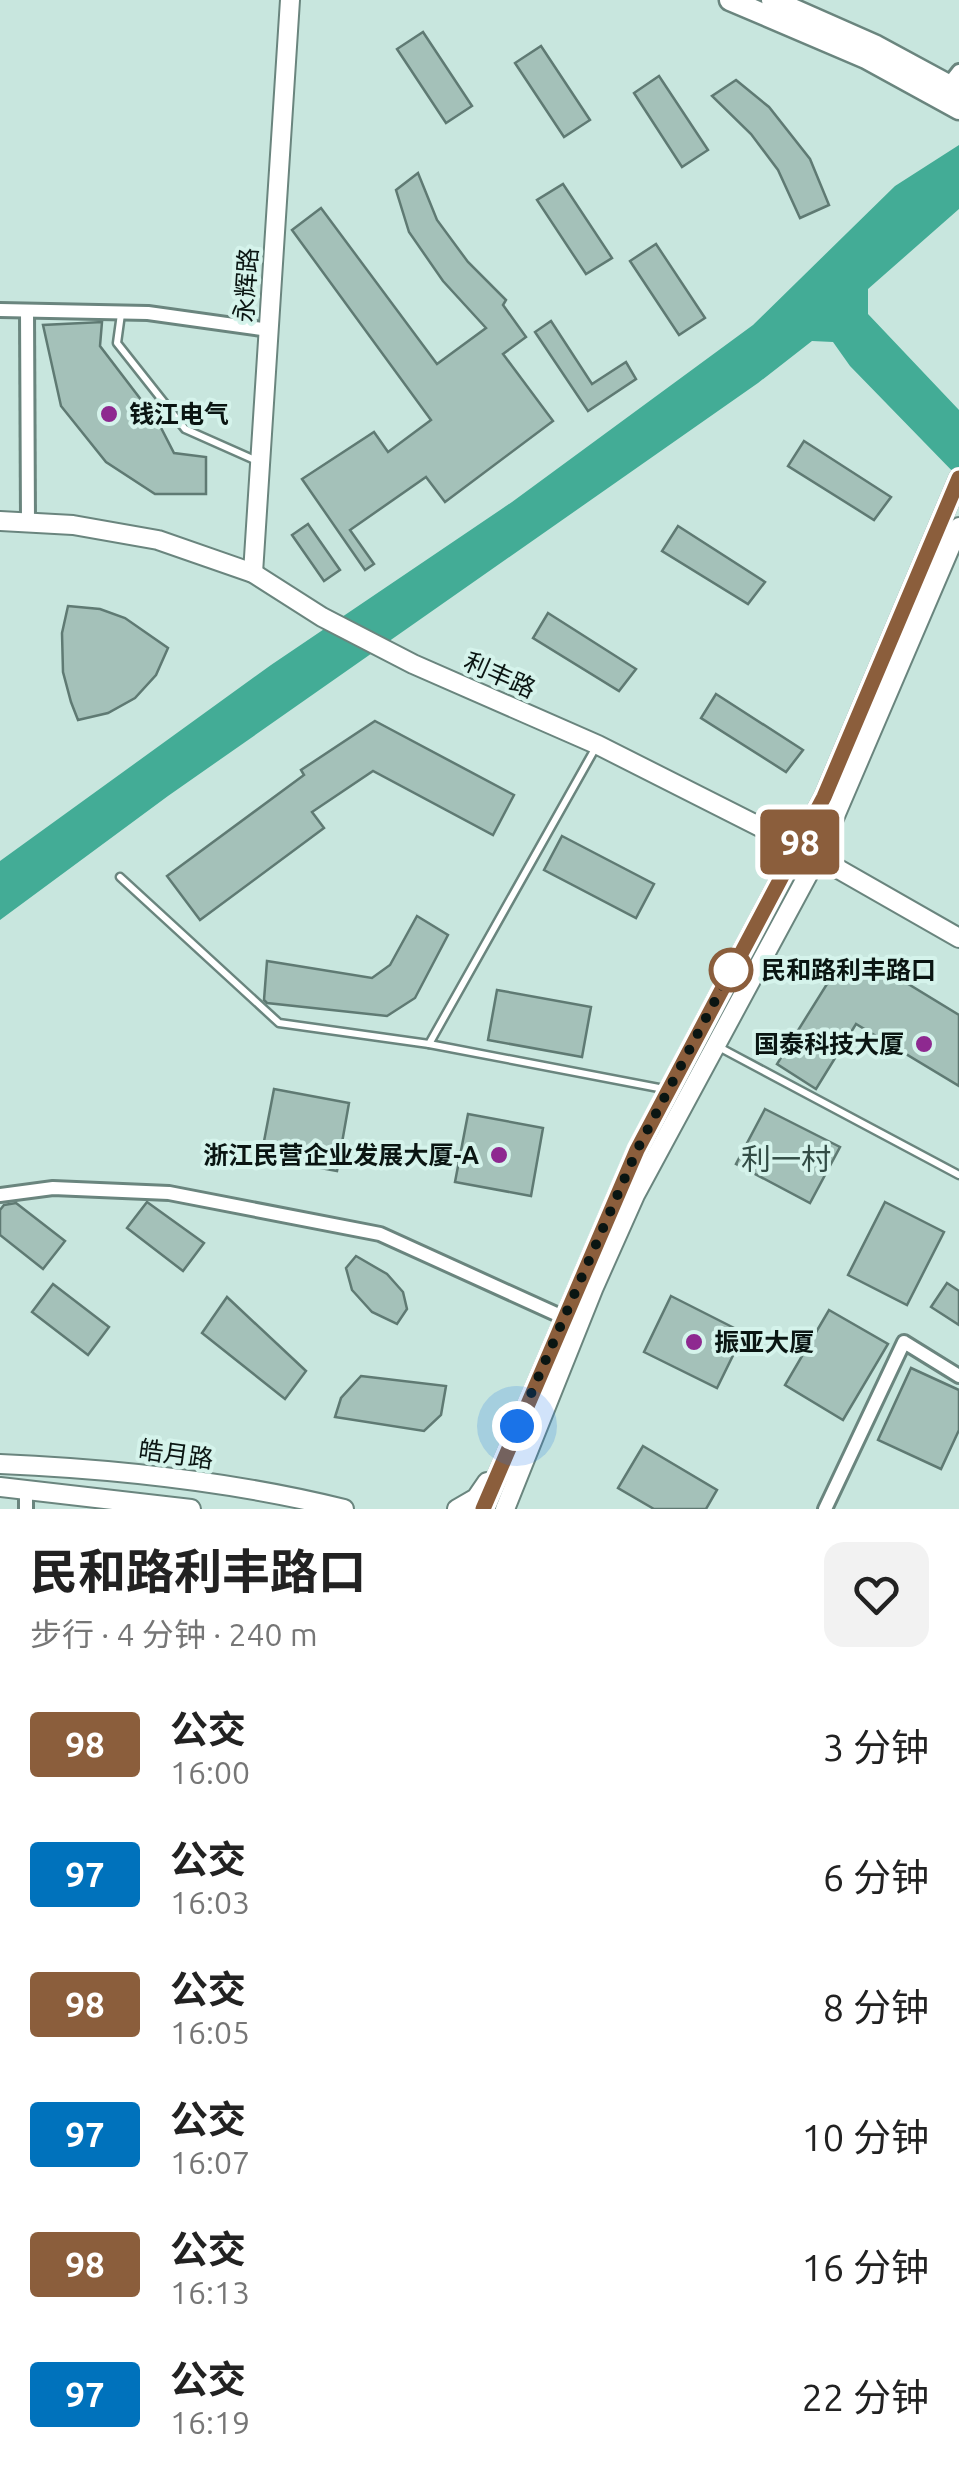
<!DOCTYPE html>
<html lang="zh">
<head>
<meta charset="utf-8">
<style>
  body { margin:0; font-family:Ubuntu,"Noto Sans SC",sans-serif; background:#f2f2f2; color:#222; height:100vh; display:flex; flex-direction:column; font-size:38px; white-space:nowrap }
  * { box-sizing:border-box; margin:0 }
  p { font-size:32px; color:#767676 }
  .icon { flex:none; width:55px; height:55px; fill:none; stroke:currentColor; stroke-width:2; stroke-linecap:round; stroke-linejoin:round }
  .map { position:relative; height:1509px; overflow:hidden }
  .details { display:flex; flex-direction:column; background:#fff; flex:1 }
  .details>* { flex:none }
  .badge { padding:0 20px; border-radius:8px; font-size:35px; line-height:65px }
  .you { position:absolute; width:50px; height:50px; margin:-25px; border:8px solid #fff; border-radius:50%; background:#1a73e8; box-shadow:0 0 0 15px #1a73e833 }
  .map>.badge { position:absolute; translate:-50% -50%; box-shadow:0 0 0 5px #fff }
  .round { display:grid; place-items:center; flex:none; width:105px; height:105px; border-radius:20px; background:#f2f2f2 }
  .overview { display:flex; align-items:center; justify-content:space-between; height:170px; padding:0 30px }
  h1 { font-size:48px; font-weight:700; line-height:75px }
  ul { padding:0; list-style:none }
  li { display:flex; align-items:center; gap:30px; height:130px; padding:0 30px }
  li div { flex:1 }
  li b { display:block; font-size:38px }
  li em { font-style:normal }
  li .badge { min-width:110px; font-weight:700; text-align:center }
  .map>svg:first-child { display:block }
  .water { fill:#43ac96 }
  .building { fill:#a4c1b9; stroke:#5f7a73; stroke-width:2.5 }
  .lines { fill:none; stroke-linecap:round; stroke-linejoin:round }
  .lane-casing { stroke:#6a857e; stroke-width:11 }
  .street-casing { stroke:#6a857e; stroke-width:18 }
  .secondary-casing { stroke:#6a857e; stroke-width:22 }
  .primary-casing { stroke:#6a857e; stroke-width:25 }
  .lane { stroke:#fff; stroke-width:6 }
  .street { stroke:#fff; stroke-width:12 }
  .secondary { stroke:#fff; stroke-width:18 }
  .primary { stroke:#fff; stroke-width:20 }
  .line-casing { stroke:#fff; stroke-width:22 }
  .line { stroke:#8b5e3c; stroke-width:15 }
  .walk { stroke:#0a1512; stroke-width:10; stroke-dasharray:0 18 }
  .poi-dot { fill:#8e2990; stroke:#d5f3eb; stroke-width:4 }
  .stop-dot { fill:#fff; stroke:#8b5e3c; stroke-width:5 }
  .labels { text-anchor:middle; dominant-baseline:central; stroke-width:8; stroke-linejoin:round; paint-order:stroke }
  .street-label { font-size:25px; fill:#0a1512; stroke:#d5f3eb }
  .poi-label { font-size:25px; font-weight:bold; fill:#0a1512; stroke:#d5f3eb; text-anchor:start }
  .stop-label { font-size:25px; font-weight:bold; fill:#0a1512; stroke:#d5f3eb; text-anchor:start }
  .quarter-label { font-size:30px; fill:#334d46; stroke:#d5f3eb }
</style>
</head>
<body>
<div class="map">
<svg width="959" height="1509" viewBox="0 0 959 1509">
  <rect width="100%" height="100%" fill="#c8e6de"/>
  <path class="water" d="M959,145V209L868,289V314L959,410V478L850,366L833,342L812,341L758,383L168,796L0,920V861L271,665L512,502L753,325L895,186Z"/>
  <g class="building">
    <path d="M423,32L472,106L446,123L397,49Z"/>
    <path d="M541,46L590,120L564,137L515,63Z"/>
    <path d="M659,76L708,150L682,167L634,93Z"/>
    <path d="M736,80L769,107L810,159L829,205L800,218L778,170L751,134L712,96Z"/>
    <path d="M418,173L437,220L468,262L506,300L503,305L526,337L503,354L553,421L445,502L426,477L350,530L374,564L365,570L302,479L374,432L388,452L431,420L292,230L321,208L437,364L486,328L443,281L409,232L396,190Z"/>
    <path d="M563,184L612,258L586,274L537,200Z"/>
    <path d="M656,244L705,318L679,335L630,261Z"/>
    <path d="M551,321L592,384L626,362L636,379L588,411L535,332Z"/>
    <path d="M102,322L100,346L158,422L174,453L206,457V494H155L106,462L61,406L43,325Z"/>
    <path d="M804,441L891,497L874,520L788,466Z"/>
    <path d="M308,524L340,570L324,581L292,535Z"/>
    <path d="M678,526L765,582L748,604L662,551Z"/>
    <path d="M68,606L100,609L125,618L168,648L156,675L135,698L108,713L78,720L71,702L63,672L62,633Z"/>
    <path d="M548,613L636,669L619,691L533,638Z"/>
    <path d="M716,694L803,750L786,772L701,718Z"/>
    <path d="M375,721L514,795L493,835L373,771L312,812L324,828L200,920L167,876L304,775L301,770Z"/>
    <path d="M562,836L654,884L636,918L544,870Z"/>
    <path d="M417,916L448,935L415,998L387,1016L267,1003L264,1000L267,961L372,978L390,965Z"/>
    <path d="M856,960L877,965L959,1015V1086L856,1024L816,1089L777,1064L837,968Z"/>
    <path d="M497,990L591,1007L582,1057L488,1040Z"/>
    <path d="M274,1089L349,1103L337,1171L261,1157Z"/>
    <path d="M765,1109L840,1147L810,1203L736,1164Z"/>
    <path d="M468,1114L543,1128L531,1196L455,1182Z"/>
    <path d="M147,1202L204,1243L183,1271L127,1228Z"/>
    <path d="M885,1202L944,1232L907,1305L848,1275Z"/>
    <path d="M16,1203L65,1241L43,1269L0,1235V1210L4,1205Z"/>
    <path d="M356,1256L387,1274L403,1292L407,1309L397,1324L372,1312L352,1290L346,1268Z"/>
    <path d="M947,1283L959,1291V1325L931,1307Z"/>
    <path d="M53,1284L109,1327L88,1355L32,1312Z"/>
    <path d="M671,1296L744,1333L717,1388L644,1352Z"/>
    <path d="M227,1297L306,1371L285,1399L202,1333Z"/>
    <path d="M829,1310L888,1344L843,1420L785,1385Z"/>
    <path d="M911,1368L959,1390V1430L941,1469L878,1440Z"/>
    <path d="M361,1376L446,1386L441,1415L424,1431L335,1417L341,1398Z"/>
    <path d="M643,1446L717,1490L706,1509H654L618,1488Z"/>
  </g>
  <g class="lines">
    <defs>
      <g id="lane">
        <path d="M121,314L117,343L185,429L257,461"/>
        <path d="M120,877L279,1023L429,1044L596,747"/>
        <path d="M429,1044L664,1089"/>
        <path d="M717,1046L959,1175"/>
      </g>
      <g id="street">
        <path d="M948,85L959,71"/>
        <path d="M0,310L148,313L269,330"/>
        <path d="M27,311L28,523"/>
        <path d="M0,1195L53,1188L169,1193L380,1234L565,1318"/>
        <path d="M26,1509V1490"/>
        <path d="M825,1509L904,1342L959,1376"/>
      </g>
      <g id="secondary">
        <path d="M0,521L73,525L158,540L253,573L322,617L413,664L598,745L798,846L959,938"/>
        <path d="M253,573L290,0"/>
        <path d="M0,1464C115,1469 232,1481 344,1509"/>
        <path d="M0,1487L191,1509"/>
        <path d="M457,1509L476,1498L487,1482"/>
        <path d="M483,1509L637,1151L824,797L959,478"/>
        <path d="M505,1509L594,1287L635,1195L817,858L959,527"/>
      </g>
      <g id="primary">
        <path d="M730,0L866,58L959,109"/>
        <path d="M772,0L876,46L959,91"/>
      </g>
    </defs>
    <use href="#lane" class="lane-casing"/>
    <use href="#street" class="street-casing"/>
    <use href="#secondary" class="secondary-casing"/>
    <use href="#primary" class="primary-casing"/>
    <use href="#lane" class="lane"/>
    <use href="#street" class="street"/>
    <use href="#secondary" class="secondary"/>
    <use href="#primary" class="primary"/>
  </g>
  <g class="lines">
    <defs>
      <path id="line" d="M483,1509L637,1150L824,797L959,478"/>
    </defs>
    <use href="#line" class="line-casing"/>
    <use href="#line" class="line"/>
    <path class="walk" d="M517,1426L637,1150L731,970"/>
  </g>
  <g class="poi-dot">
    <circle cx="109" cy="414" r="10"/>
    <circle cx="924" cy="1044" r="10"/>
    <circle cx="499" cy="1155" r="10"/>
    <circle cx="694" cy="1342" r="10"/>
  </g>
  <circle class="stop-dot" cx="731" cy="970" r="20"/>
  <g class="labels">
    <g class="street-label">
      <text transform="translate(246 285) rotate(-86)">永辉路</text>
      <text transform="translate(500 675) rotate(24)">利丰路</text>
      <text transform="translate(176 1454) rotate(8)">皓月路</text>
    </g>
    <g class="poi-label">
      <text x="129" y="414">钱江电气</text>
      <text x="904" y="1044" text-anchor="end">国泰科技大厦</text>
      <text x="479" y="1155" text-anchor="end">浙江民营企业发展大厦-A</text>
      <text x="714" y="1342">振亚大厦</text>
    </g>
    <g class="stop-label">
      <text x="761" y="970">民和路利丰路口</text>
    </g>
    <g class="quarter-label">
      <text x="786" y="1159">利一村</text>
    </g>
  </g>
</svg>
<div class="you" style="left:517px;top:1426px"></div>
<b class="badge" style="left:800px;top:842px;background:#8b5e3c;color:#fff">98</b>
</div>
<section class="details">
<div class="overview"><div><h1>民和路利丰路口</h1><p>步行 · 4 分钟 · 240 m</p></div><a class="round"><svg class="icon" aria-label="heart" viewBox="0 0 24 24"><path d="M12 20l-8-8c-3-5 5-10 8-4 3-6 11-1 8 4z"/></svg></a></div>
<ul>
<li><span class="badge" style="background:#8b5e3c;color:#fff">98</span><div><b>公交</b><p>16:00</p></div><em>3 分钟</em></li>
<li><span class="badge" style="background:#0072bc;color:#fff">97</span><div><b>公交</b><p>16:03</p></div><em>6 分钟</em></li>
<li><span class="badge" style="background:#8b5e3c;color:#fff">98</span><div><b>公交</b><p>16:05</p></div><em>8 分钟</em></li>
<li><span class="badge" style="background:#0072bc;color:#fff">97</span><div><b>公交</b><p>16:07</p></div><em>10 分钟</em></li>
<li><span class="badge" style="background:#8b5e3c;color:#fff">98</span><div><b>公交</b><p>16:13</p></div><em>16 分钟</em></li>
<li><span class="badge" style="background:#0072bc;color:#fff">97</span><div><b>公交</b><p>16:19</p></div><em>22 分钟</em></li>
</ul>
</section>
</body>
</html>
